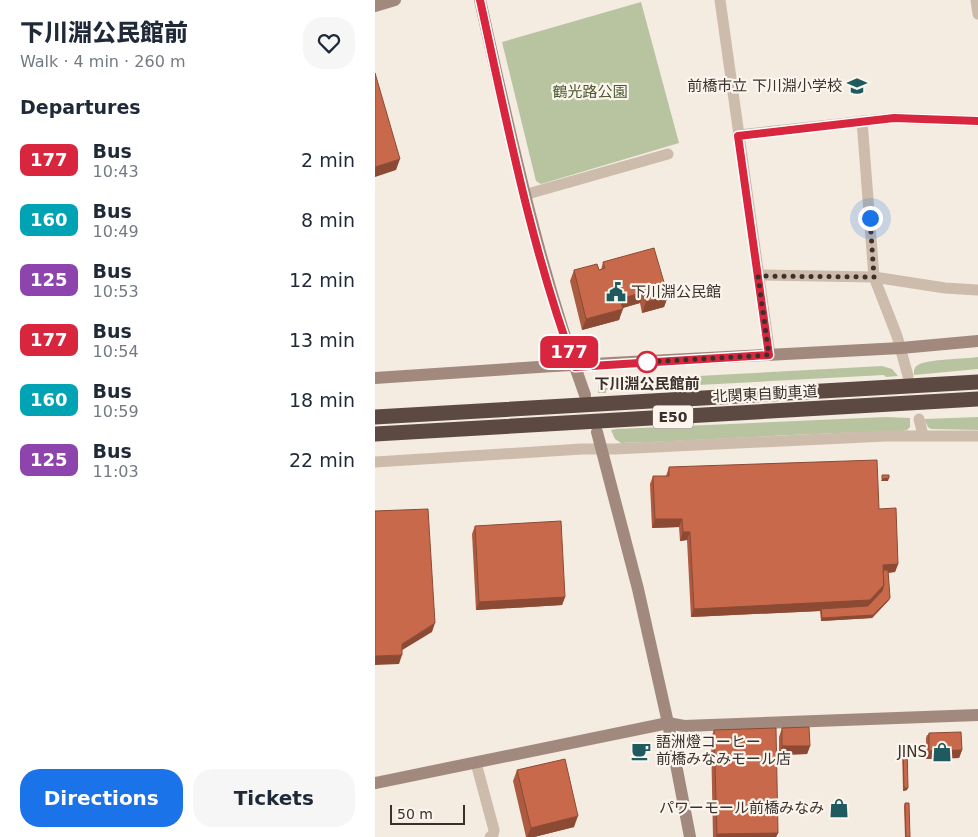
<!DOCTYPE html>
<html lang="en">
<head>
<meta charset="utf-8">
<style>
  body { margin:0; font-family:"DejaVu Sans","Noto Sans JP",sans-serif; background:#f6f6f7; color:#1f2937; height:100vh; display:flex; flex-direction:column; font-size:19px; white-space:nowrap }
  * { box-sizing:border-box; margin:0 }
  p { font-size:16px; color:#747a83 }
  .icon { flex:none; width:28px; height:28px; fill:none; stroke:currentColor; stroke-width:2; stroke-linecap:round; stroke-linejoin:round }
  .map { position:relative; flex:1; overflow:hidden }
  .panel { display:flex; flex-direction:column; background:#fff; width:375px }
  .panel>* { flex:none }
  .badge { padding:0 10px; border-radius:8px; font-size:18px; line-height:32px }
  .scale { position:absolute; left:15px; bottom:12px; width:75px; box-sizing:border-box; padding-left:5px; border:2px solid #3b302b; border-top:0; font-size:14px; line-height:18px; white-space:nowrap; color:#3b302b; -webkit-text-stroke:4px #fbf5ee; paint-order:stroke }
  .you { position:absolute; width:25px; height:25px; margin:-12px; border:4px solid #fff; border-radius:50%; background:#1a73e8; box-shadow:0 0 0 8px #1a73e833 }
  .map>.badge { position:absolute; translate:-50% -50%; box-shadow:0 0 0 2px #fff }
  h2 { padding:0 20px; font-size:19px; line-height:45px }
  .round { display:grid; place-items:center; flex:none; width:52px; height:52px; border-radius:20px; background:#f6f6f7 }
  .headline { display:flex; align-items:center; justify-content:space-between; height:85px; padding:0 20px }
  h1 { font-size:24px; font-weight:800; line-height:38px }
  .primary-button { display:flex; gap:10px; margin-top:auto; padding:10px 20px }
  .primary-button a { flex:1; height:58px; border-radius:20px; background:#1a73e8; color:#fff; font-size:20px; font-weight:800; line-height:58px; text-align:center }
  .primary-button a+a { background:#f6f6f7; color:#1f2937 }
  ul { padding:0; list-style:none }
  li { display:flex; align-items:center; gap:15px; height:60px; padding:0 20px }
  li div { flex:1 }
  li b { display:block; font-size:19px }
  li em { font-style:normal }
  li .badge { min-width:55px; font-weight:700; text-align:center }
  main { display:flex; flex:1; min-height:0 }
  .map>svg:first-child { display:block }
  .green { fill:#b8c4a0 }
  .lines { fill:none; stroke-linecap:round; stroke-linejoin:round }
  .street { stroke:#cdbbac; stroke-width:11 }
  .secondary { stroke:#a18a7d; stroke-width:12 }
  .highway { stroke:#5c4a42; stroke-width:15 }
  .wall { fill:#ac5a40 }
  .shaded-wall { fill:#8c4a34 }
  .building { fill:#c8694b; stroke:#8c4a34 }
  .line-casing { stroke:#fff; stroke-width:11 }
  .line { stroke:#d7263d; stroke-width:8 }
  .walk { stroke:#3b302b; stroke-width:5; stroke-dasharray:0 9 }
  .stop-dot { fill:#fff; stroke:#d7263d; stroke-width:2.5 }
  .labels { text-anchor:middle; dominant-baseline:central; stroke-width:4.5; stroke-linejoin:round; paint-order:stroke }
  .shield { fill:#fbf5ee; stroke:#756b66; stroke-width:1 }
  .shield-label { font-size:14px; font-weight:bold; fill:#3b302b }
  .poi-label { font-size:15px; fill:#3b302b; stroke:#fbf5ee; text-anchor:end }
  .park-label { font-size:15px; fill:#4a5a2e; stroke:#fbf5ee }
  .stop-label { font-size:15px; font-weight:bold; fill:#3b302b; stroke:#fbf5ee }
  .street-label { font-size:15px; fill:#3b302b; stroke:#fbf5ee }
</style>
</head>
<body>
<main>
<section class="panel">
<div class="headline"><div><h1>下川淵公民館前</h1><p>Walk · 4 min · 260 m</p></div><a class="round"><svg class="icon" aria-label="heart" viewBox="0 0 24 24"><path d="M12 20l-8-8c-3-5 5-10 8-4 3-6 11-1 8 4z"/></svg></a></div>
<h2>Departures</h2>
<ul>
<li><span class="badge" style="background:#d7263d;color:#fff">177</span><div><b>Bus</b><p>10:43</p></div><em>2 min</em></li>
<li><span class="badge" style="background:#00a3b4;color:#fff">160</span><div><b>Bus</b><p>10:49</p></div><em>8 min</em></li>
<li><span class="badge" style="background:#8e44ad;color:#fff">125</span><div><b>Bus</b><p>10:53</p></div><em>12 min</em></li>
<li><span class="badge" style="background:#d7263d;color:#fff">177</span><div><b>Bus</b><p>10:54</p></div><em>13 min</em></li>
<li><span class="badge" style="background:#00a3b4;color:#fff">160</span><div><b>Bus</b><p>10:59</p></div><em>18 min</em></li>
<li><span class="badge" style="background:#8e44ad;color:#fff">125</span><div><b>Bus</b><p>11:03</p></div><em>22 min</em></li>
</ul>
<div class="primary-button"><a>Directions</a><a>Tickets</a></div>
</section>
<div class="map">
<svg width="603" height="837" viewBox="0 0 603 837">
  <rect width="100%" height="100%" fill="#f4ebe1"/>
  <g class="green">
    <path d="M266,2L304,143L166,184L161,181L127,42Z"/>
    <path d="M603,357V369L539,375C539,370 539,367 543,365C552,359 590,359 603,357Z"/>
    <path d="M507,366L517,369L523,376L511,377L509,375L231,390V393H223V385L230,381Z"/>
    <path d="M511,417L535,418V427L532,430L527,431C433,433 340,440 246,443L240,439L236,430L242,429Z"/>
    <path d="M603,417V430L556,429L553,427L549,419Z"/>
  </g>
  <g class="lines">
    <g class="street">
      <path d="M345,0L395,355"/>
      <path d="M601,0L603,14"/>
      <path d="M487,121L499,277L522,336L533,376"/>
      <path d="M363,135L519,118L603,121"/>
      <path d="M149,195L293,154"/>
      <path d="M383,275L499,277L570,288L603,290"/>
      <path d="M544,419L548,435"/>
      <path d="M0,462L207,449H239L511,436H603"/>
      <path d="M101,763L119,830L118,835L115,837"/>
    </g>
    <g class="secondary">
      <path d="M105,0C135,133 163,266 210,395"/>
      <path d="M0,6L20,0"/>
      <path d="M0,378L179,366L526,348L603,341"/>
      <path d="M222,432L263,589L293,723L315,837"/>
      <path d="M0,783L293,723L309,726L603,715"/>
    </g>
    <g class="highway">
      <path d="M0,417L603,382"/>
      <path d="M0,434L603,399"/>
    </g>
  </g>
  <g class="wall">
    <path d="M228,262L293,296L289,307L267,313L265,303L247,308L244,320L207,330L195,281L199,270H226Z"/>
    <path d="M294,467L504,509L523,564L520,572L513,573L515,598L514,600L497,618L446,621L445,611L316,617L312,540L305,541L304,527L277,528L275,484L278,476H291Z"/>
    <path d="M100,526L190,597L187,605L101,610L97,534Z"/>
    <path d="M407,728L435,746L432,754L404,755V737Z"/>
    <path d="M339,730L403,833L401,837H338L336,738Z"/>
    <path d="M554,733L587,750L584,758L551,759V738L552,735H553Z"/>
    <path d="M528,745L532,790L528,791L527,747Z"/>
    <path d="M142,770L199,827L159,837H151L138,781Z"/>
    <path d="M530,803L535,837H530L529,806Z"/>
  </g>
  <g class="shaded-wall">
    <path d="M25,159L21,170L0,177V167Z"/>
    <path d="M269,292L265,303L241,310L245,299Z"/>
    <path d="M293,296L289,307L267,313L271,302Z"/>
    <path d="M248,309L244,320L207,330L211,319Z"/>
    <path d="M514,478L513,481H506L507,479Z"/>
    <path d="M280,519H307L304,527L277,528Z"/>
    <path d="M308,532H315L312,540L305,541Z"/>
    <path d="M523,564L520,572L506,573L508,565Z"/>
    <path d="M509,585L506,594L492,609H446L445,611L316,617L319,609Z"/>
    <path d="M190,597L187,605L101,610L104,602Z"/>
    <path d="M515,598L514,600L497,618L446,621L447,618L498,615Z"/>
    <path d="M60,623L57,632L24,652L27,644Z"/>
    <path d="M27,655L24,664L0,665V656Z"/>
    <path d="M407,746H435L432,754L404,755Z"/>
    <path d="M587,750L584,758L551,759L554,751Z"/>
    <path d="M529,788H533L532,790L528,791Z"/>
    <path d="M203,816L199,827L159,837H152L156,828Z"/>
    <path d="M403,833L401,837H341L342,834Z"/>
  </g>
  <g class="building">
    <path d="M0,73L25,159L0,167Z"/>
    <path d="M279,248L293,296L271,302L269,292L245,299L248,309L211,319L199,270L222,264L224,270L230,268L228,262Z"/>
    <path d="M502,460L504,509L521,508L523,564L508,565L509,585L495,600L319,609L315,532H308L307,519H280L278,476H294V467Z"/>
    <path d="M507,475H514V478L507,479Z"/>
    <path d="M53,509L60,623L27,644V655L0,656V511Z"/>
    <path d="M186,521L190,597L104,602L100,526Z"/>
    <path d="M508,570H513L515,598L498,615L447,618L446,609L493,606L507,591L509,585Z"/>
    <path d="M434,727L435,746H407V728Z"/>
    <path d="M401,728L403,833L342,834L339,730Z"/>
    <path d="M586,732L587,750L554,751V733Z"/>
    <path d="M532,744L533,788H529L528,745Z"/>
    <path d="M190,759L203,816L156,828L142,770Z"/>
    <path d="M530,803H534L535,837H531Z"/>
  </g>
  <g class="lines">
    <defs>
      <path id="line" d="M105,0C132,123 156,248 200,367L394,355L363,136L519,118L603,121"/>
    </defs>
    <use href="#line" class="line-casing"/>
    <use href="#line" class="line"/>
    <path class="walk" d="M272,362H269L394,355L383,276L499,277L495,218"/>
  </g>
  <defs>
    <symbol id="school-bare" viewBox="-9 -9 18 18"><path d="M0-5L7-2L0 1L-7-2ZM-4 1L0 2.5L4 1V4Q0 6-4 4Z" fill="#1f5a5e" stroke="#fbf5ee" stroke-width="2.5" paint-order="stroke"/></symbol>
    <symbol id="civic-bare" viewBox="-9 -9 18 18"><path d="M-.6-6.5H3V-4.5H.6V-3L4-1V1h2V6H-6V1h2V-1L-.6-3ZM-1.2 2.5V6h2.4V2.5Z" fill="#1f5a5e" stroke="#fbf5ee" stroke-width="2.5" paint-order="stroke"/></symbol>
    <symbol id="cafe-bare" viewBox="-9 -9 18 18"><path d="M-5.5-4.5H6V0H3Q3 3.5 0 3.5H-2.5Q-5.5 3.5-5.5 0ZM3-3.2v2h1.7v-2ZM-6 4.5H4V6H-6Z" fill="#1f5a5e" stroke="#fbf5ee" stroke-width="2.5" paint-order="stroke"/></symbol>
    <symbol id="shop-bare" viewBox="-9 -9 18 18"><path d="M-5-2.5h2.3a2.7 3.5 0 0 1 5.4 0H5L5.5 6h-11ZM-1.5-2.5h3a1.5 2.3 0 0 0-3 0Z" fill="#1f5a5e" stroke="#fbf5ee" stroke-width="2.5" paint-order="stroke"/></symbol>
  </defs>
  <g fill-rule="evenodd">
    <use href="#school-bare" x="468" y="72" width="28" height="28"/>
    <use href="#civic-bare" x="227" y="278" width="28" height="28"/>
    <use href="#cafe-bare" x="252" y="737" width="28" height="28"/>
    <use href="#shop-bare" x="553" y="738" width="28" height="28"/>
    <use href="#shop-bare" x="450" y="794" width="28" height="28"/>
  </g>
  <circle class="stop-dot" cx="272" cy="362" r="10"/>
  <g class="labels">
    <rect class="shield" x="278" y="405.5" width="40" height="23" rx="4"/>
    <g class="shield-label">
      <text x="298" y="417">E50</text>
    </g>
    <g class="poi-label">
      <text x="467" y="86">前橋市立 下川淵小学校</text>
      <text x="256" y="292" text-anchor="start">下川淵公民館</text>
      <text x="281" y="742" text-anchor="start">語洲燈コーヒー<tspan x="281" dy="17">前橋みなみモール店</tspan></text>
      <text x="552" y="752">JINS</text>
      <text x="449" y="808">パワーモール前橋みなみ</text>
    </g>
    <g class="park-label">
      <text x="215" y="92">鶴光路公園</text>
    </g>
    <g class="stop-label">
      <text x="272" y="384">下川淵公民館前</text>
    </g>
    <g class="street-label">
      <text transform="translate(390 394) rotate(-3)">北関東自動車道</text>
    </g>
  </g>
</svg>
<div class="scale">50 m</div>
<div class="you" style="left:495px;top:218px"></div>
<b class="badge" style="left:194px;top:352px;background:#d7263d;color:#fff">177</b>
</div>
</main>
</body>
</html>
